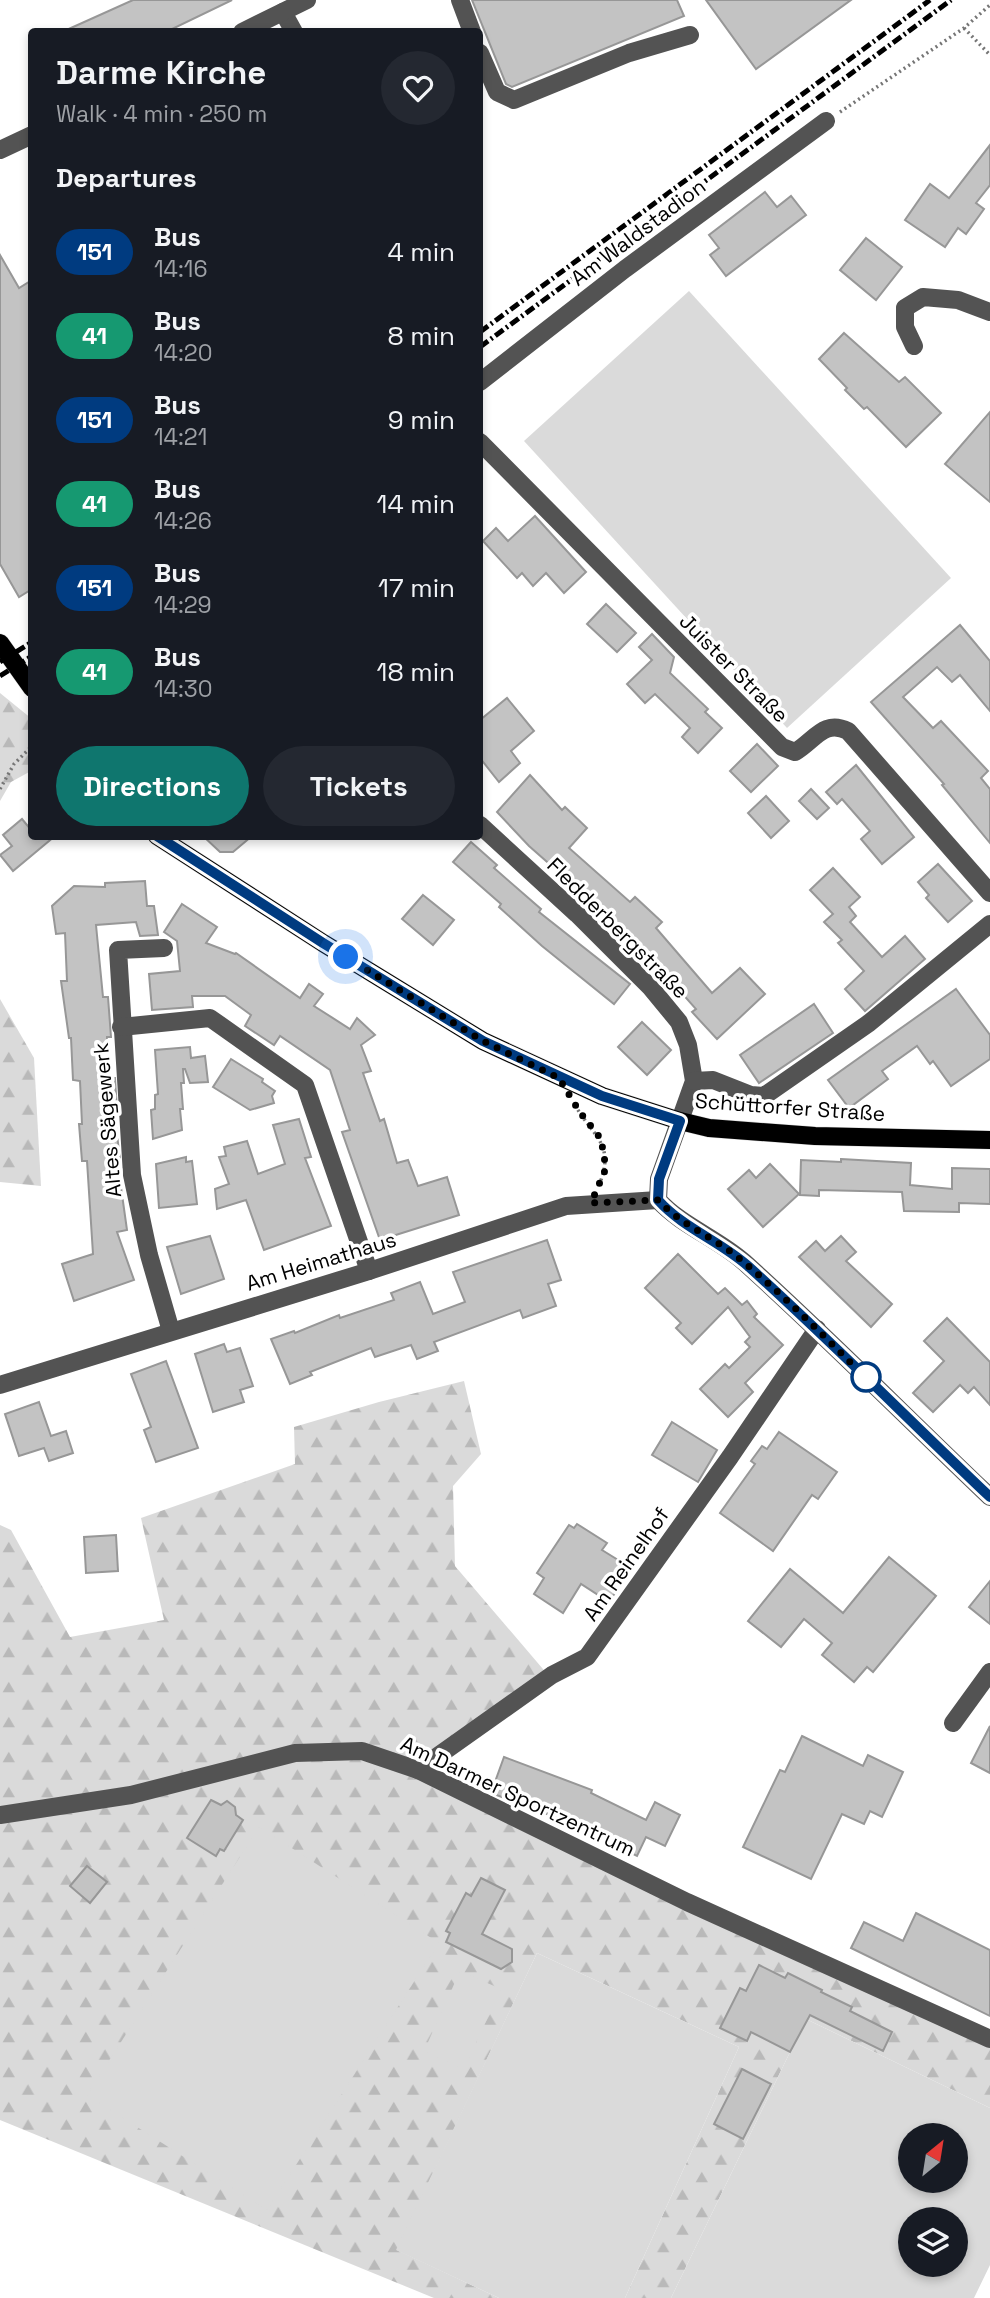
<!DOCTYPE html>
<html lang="en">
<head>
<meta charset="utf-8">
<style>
  body { margin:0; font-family:"Space Grotesk",sans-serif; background:#242831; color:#f1f3f6; height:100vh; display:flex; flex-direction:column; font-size:26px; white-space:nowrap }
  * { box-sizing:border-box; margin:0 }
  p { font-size:23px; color:#9ea1a6 }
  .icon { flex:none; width:38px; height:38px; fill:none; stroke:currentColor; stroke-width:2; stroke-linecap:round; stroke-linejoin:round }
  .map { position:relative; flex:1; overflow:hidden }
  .side { position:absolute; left:28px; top:28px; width:455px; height:812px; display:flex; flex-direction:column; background:#171b24; border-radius:7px; box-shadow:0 4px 10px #0003 }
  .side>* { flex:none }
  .badge { padding:0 14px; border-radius:23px; font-size:24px; line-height:46px }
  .needle { width:46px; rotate:30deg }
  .buttons { position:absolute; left:898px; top:2123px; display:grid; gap:14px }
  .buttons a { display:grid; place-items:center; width:70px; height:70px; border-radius:50%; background:#171b24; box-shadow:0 4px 10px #0003; font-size:35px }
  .you { position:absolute; width:35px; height:35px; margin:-18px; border:5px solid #fff; border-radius:50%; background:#1a73e8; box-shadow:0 0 0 10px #1a73e833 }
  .map>.badge { position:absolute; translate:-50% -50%; box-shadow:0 0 0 4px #fff }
  h2 { padding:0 28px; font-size:26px; line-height:63px }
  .round { display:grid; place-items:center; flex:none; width:74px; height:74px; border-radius:37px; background:#242831 }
  .headline { display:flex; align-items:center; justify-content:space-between; height:119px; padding:0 28px }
  h1 { font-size:33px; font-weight:700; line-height:52px }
  .action { display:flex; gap:14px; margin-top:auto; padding:14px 28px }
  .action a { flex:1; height:80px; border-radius:42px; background:#0f766e; color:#fff; font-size:28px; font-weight:700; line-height:80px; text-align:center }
  .action a+a { background:#242831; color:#f1f3f6 }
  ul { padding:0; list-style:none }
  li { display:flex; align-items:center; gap:21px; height:84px; padding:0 28px }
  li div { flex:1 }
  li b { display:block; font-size:26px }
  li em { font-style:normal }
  li .badge { min-width:77px; font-weight:700; text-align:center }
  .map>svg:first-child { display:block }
  .forest { fill:url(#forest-firs) }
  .garden { fill:#dadada; fill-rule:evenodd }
  .building { fill:#c3c3c3; stroke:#979797; stroke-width:2 }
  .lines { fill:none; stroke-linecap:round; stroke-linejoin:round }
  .major-casing { stroke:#dbdbdb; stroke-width:19 }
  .path { stroke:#757575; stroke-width:3.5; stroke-dasharray:2 3.5; stroke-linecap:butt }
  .minor { stroke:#535353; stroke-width:18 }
  .major { stroke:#000; stroke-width:18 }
  .rail { stroke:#000; stroke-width:5; stroke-dasharray:10 3.5 2 3.5; stroke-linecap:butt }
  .line-casing { stroke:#fff; stroke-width:16 }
  .line { stroke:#003b80; stroke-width:10 }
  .walk { stroke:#000; stroke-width:7; stroke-dasharray:0 12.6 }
  .stop-dot { fill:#fff; stroke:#003b80; stroke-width:3.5 }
  .labels { text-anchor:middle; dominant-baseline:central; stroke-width:7; stroke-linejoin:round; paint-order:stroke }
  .street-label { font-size:21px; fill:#000; stroke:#fff }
</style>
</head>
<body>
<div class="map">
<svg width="990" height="2298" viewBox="0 0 990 2298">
  <defs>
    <pattern id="forest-firs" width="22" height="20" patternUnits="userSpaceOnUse" patternTransform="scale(1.75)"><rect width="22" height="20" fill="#dadada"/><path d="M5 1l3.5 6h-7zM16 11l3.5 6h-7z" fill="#b9b9b9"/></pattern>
  </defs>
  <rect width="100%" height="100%" fill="#fff"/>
  <g class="forest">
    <path d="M0,693L32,719L31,771L11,782L0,801Z"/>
    <path d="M0,999L34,1058L41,1186L0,1182Z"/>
    <path d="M464,1381L481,1454L453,1486L455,1566L554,1682L420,1775L990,2042V2108L806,2019L671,2298H625L739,2047L537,1953L397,2250L499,2298H434L0,2120V1525L11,1530L70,1637L164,1620L141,1518L295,1464L294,1427L379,1402Z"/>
  </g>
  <g class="garden">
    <path d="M689,291L951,578L787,728L524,441Z"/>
    <path d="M259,1827L439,1943L267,2210L87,2095Z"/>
    <path d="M537,1953L739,2047L625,2298H499L396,2250Z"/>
    <path d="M460,1971L501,1989L464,2069L424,2051Z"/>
    <path d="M806,2019L990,2108V2265L974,2298H671ZM910,2135H956V2180H910ZM910,2219H956V2264H910Z"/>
  </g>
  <g class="building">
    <path d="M133,0H232L166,32H62Z"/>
    <path d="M472,0H677L684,16L512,87L506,84Z"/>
    <path d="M706,0H851L756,69Z"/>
    <path d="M990,145V185L976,203L984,209L966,234L958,228L945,247L905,220L930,184L949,198Z"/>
    <path d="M765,192L777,207L791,196L806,215L726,276L710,255L719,248L709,235Z"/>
    <path d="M866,238L902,267L876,300L840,270Z"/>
    <path d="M0,255L19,288L32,280V589L19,597L0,564Z"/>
    <path d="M844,333L899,382L905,377L941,413L906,447L867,407L864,409L845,390L847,388L819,359Z"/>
    <path d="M990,412V502L945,464Z"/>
    <path d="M535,516L586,572L564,593L546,573L533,586L522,573L517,578L483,541L496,528L508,541Z"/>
    <path d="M606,604L636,633L617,652L587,624Z"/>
    <path d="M960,625L990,661V711L960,675L952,682L937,667L903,697L933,728L941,721L988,771L981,778L990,789V843L942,785L944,784L871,702Z"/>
    <path d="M652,634L674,657L670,673L708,709L705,712L722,728L698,753L682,737L690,728L655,694L645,703L627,684L652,660L639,647Z"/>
    <path d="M507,698L534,731L511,751L520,763L499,782L480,758V720Z"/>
    <path d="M757,744L778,766L751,792L730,771Z"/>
    <path d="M856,765L914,837L882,864L861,839L870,831L842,799L837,804L826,792Z"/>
    <path d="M530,775L562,810L565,807L587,828L569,848L630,902L635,897L662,922L656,928L712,993L740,968L765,994L717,1039L692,1012L696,1009L648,955L613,920L529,846L497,812Z"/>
    <path d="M811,789L829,808L817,819L799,801Z"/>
    <path d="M766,796L789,821L771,838L748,813Z"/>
    <path d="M22,819L32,831V836H55L13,871L0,855L12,846L3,835Z"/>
    <path d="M203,836H252L233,852H220Z"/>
    <path d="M471,842L497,865L494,868L541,909L539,912L630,984L614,1004L542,946L499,907L501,904L453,862Z"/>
    <path d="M938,864L972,901L948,922L926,898L929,895L918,882Z"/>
    <path d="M833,868L860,897L849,907L856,916L850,922L882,957L905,936L925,959L865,1011L845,989L864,971L838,943L842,940L824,922L833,914L810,890Z"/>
    <path d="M145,881L147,906H154L158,935L140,936L136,922L96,925L103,997H108L111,1037H107V1047L109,1078H115L117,1110H114L120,1159H117L127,1230L117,1232L134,1280L74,1301L62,1264L93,1254L87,1161H82L79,1124H82L80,1081L73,1080L71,1038H69L61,981H67L65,933L56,934L52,906L74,886L105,887V883Z"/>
    <path d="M423,895L454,920L433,945L402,919Z"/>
    <path d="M182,904L217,927L206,943L235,954L236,953L300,998L309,984L323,994L314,1006L350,1029L357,1018L375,1035L361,1045L371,1071L363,1073L380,1121L384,1119L397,1163L408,1160L418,1186L447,1177L459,1215L380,1240L342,1132L350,1130L330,1070L280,1036L274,1045L245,1026L251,1015L225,996H192L193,1007L152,1010L149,974L180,971L177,941L164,932Z"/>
    <path d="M956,989L990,1035V1059L951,1086L933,1061L930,1064L917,1046L882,1071L888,1079L849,1108L828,1080Z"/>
    <path d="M814,1004L833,1033L759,1083L740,1055Z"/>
    <path d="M642,1022L671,1050L647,1075L618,1047Z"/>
    <path d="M190,1047L191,1058L205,1056L208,1082L190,1083L185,1069H183L184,1083H181L183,1109H180L182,1130L153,1139L151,1110L155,1109V1095L158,1094L155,1050Z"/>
    <path d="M231,1059L263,1079L262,1082L275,1091L272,1096L274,1103L250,1110L213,1087Z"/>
    <path d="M299,1119L311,1157L305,1158L331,1226L264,1250L246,1200L217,1209L215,1189L229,1184L219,1157L226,1156L224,1147L247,1141L258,1174L285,1164L273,1125Z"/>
    <path d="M186,1157V1162L192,1161L197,1204L159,1208L156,1164Z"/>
    <path d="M841,1159L911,1163L910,1185L952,1189V1168L990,1169V1204L959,1203V1212L904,1211L902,1192L819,1190V1196L800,1195L801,1160L841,1162Z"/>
    <path d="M770,1164L799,1194L763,1227L728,1189L749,1170L756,1178Z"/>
    <path d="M210,1236L224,1279L181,1294L167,1247Z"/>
    <path d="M841,1236L856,1252L846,1261L892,1304L871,1327L799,1257L816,1241L825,1251Z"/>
    <path d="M547,1240L561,1280L548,1284L556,1306L523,1318L520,1310L434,1342L438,1351L417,1359L411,1345L375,1357L371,1348L310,1372L312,1375L290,1384L271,1339L294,1331L295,1333L339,1315L340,1318L394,1300L391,1293L420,1282L433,1314L465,1302L453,1272Z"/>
    <path d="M678,1254L718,1294L725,1288L742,1305L747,1301L757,1314L754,1317L783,1345L745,1383L753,1392L728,1417L700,1389L725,1364L729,1368L750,1347L745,1342L750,1337L728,1307L692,1344L676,1328L681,1323L645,1288Z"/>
    <path d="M947,1318L990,1362V1405L974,1387L968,1393L960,1385L933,1412L913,1393L944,1361L924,1341Z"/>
    <path d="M224,1344L227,1352L240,1348L253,1386L240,1390L244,1402L213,1412L195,1354Z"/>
    <path d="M166,1361L198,1448L156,1462L144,1430L151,1427L131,1374Z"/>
    <path d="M39,1402L51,1436L66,1431L73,1453L49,1461L44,1448L19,1456L5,1414Z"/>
    <path d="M672,1422L717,1450L698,1482L652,1455Z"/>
    <path d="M779,1432L837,1472L818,1499L812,1495L773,1551L720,1513L755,1464L751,1461L762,1446L767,1449Z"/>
    <path d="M577,1524L607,1543L602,1550L631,1568L609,1602L581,1584L563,1613L534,1594L544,1578L537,1573L569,1525L574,1528Z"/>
    <path d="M116,1535L118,1571L86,1573L84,1537Z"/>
    <path d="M889,1557L936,1596L873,1672L867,1667L854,1682L822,1655L832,1643L804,1619L781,1647L748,1621L790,1569L843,1613Z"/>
    <path d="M990,1581V1624L969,1607Z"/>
    <path d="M990,1726V1773L971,1763Z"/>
    <path d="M802,1736L863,1766L868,1755L903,1772L882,1817L870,1811L864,1824L842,1814L811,1879L743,1847L780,1770L785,1772Z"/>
    <path d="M504,1757L592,1790L591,1793L646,1820L655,1802L680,1815L665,1846L646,1837L637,1856L598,1837L600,1834L491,1793Z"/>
    <path d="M211,1800L221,1805L227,1801L235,1807L236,1815L243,1820L224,1851L220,1849L216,1856L187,1838Z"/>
    <path d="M87,1866L107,1882L90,1903L70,1886Z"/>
    <path d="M481,1878L505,1890L482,1934L512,1949V1962L501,1969L446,1942L450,1933L446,1931L466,1893L471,1896Z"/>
    <path d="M916,1913L990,1950V2016L851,1948L864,1922L903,1941Z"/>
    <path d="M759,1965L785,1978L788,1973L822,1990L821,1992L852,2007L850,2011L892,2032L883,2051L810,2015L790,2052L751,2032L747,2041L720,2028L740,1988L746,1991Z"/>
    <path d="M742,2069L771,2084L743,2139L714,2124Z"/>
  </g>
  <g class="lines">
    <defs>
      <g id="major">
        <path d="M0,643L32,688"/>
        <path d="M157,836L323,943L483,1041L602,1096L680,1121L709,1128L815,1136L990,1140"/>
      </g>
    </defs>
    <use href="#major" class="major-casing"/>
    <g class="path">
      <path d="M964,28L990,55"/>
      <path d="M840,112L964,28L990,5"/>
      <path d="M0,789L14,764L32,746"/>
      <path d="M575,1105C593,1137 616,1144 599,1185"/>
    </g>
    <g class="minor">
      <path d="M460,0L472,32"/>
      <path d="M283,12L294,32"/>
      <path d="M242,32L307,0"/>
      <path d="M480,53L497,92L514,100L629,53L690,35"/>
      <path d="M0,150L32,135"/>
      <path d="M914,346L905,327V308L923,297L958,300L990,312"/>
      <path d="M480,382L625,269L826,121"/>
      <path d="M480,442L782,747L795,752C815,740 824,719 848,731L990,893"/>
      <path d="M480,825L577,914L651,988L679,1022L688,1045L694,1081L659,1179L658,1200C682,1226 717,1238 744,1262C828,1338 908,1419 990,1497"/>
      <path d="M164,948L118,950L132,1175L149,1255L171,1331"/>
      <path d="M121,1027L210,1018L305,1085L369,1271"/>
      <path d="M694,1081L713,1080L751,1095L764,1096L869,1023L990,924"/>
      <path d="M0,1385L366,1272L566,1206L658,1200"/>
      <path d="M953,1723L990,1672"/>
      <path d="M418,1770L552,1675L587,1657L730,1457L817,1329"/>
      <path d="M0,1815L131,1795L295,1753L362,1751L418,1770L687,1902L990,2039"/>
    </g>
    <use href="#major" class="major"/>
    <g class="rail">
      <path d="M480,332L930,0"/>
      <path d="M480,347L951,0"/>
      <path d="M0,662L32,642"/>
      <path d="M0,676L32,656"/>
    </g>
  </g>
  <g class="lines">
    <defs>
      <path id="line" d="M157,836L323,943L483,1041L602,1096L680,1121L659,1179L658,1200C683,1228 720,1241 748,1266C831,1341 909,1420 990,1497"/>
    </defs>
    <use href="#line" class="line-casing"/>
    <use href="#line" class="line"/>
    <path class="walk" d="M346,957L483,1041L559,1078L579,1111L601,1139L606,1168L591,1203L658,1200C681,1225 714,1237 740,1259C787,1298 830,1342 873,1385L866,1377"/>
  </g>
  <circle class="stop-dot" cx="866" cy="1377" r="14"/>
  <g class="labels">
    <g class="street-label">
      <text transform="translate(638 232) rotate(-37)">Am Waldstadion</text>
      <text transform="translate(734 668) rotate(45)">Juister Straße</text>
      <text transform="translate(618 928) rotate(45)">Fledderbergstraße</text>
      <text transform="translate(790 1107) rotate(4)">Schüttorfer Straße</text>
      <text transform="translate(107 1120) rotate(-95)">Altes Sägewerk</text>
      <text transform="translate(321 1261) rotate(-17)">Am Heimathaus</text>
      <text transform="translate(626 1564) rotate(-55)">Am Reinelhof</text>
      <text transform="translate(518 1796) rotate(25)">Am Darmer Sportzentrum</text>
    </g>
  </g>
</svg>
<div class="buttons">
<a><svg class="needle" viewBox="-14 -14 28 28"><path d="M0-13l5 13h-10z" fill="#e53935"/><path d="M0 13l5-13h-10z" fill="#9ea1a6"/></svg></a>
<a><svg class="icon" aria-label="layers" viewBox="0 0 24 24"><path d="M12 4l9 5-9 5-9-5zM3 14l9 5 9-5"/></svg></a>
</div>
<div class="you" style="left:346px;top:957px"></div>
<section class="side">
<div class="headline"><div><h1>Darme Kirche</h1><p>Walk · 4 min · 250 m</p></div><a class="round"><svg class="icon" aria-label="heart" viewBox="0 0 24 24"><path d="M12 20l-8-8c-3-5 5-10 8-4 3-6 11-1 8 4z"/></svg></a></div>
<h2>Departures</h2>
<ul>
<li><span class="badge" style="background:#003b80;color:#fff">151</span><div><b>Bus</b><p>14:16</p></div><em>4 min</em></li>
<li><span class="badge" style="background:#169971;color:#fff">41</span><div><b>Bus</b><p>14:20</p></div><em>8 min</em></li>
<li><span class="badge" style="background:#003b80;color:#fff">151</span><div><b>Bus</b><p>14:21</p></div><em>9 min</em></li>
<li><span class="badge" style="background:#169971;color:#fff">41</span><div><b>Bus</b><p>14:26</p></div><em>14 min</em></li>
<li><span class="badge" style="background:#003b80;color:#fff">151</span><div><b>Bus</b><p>14:29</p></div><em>17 min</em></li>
<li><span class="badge" style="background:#169971;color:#fff">41</span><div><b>Bus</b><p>14:30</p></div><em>18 min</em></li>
</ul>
<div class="action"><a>Directions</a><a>Tickets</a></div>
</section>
</div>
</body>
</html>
